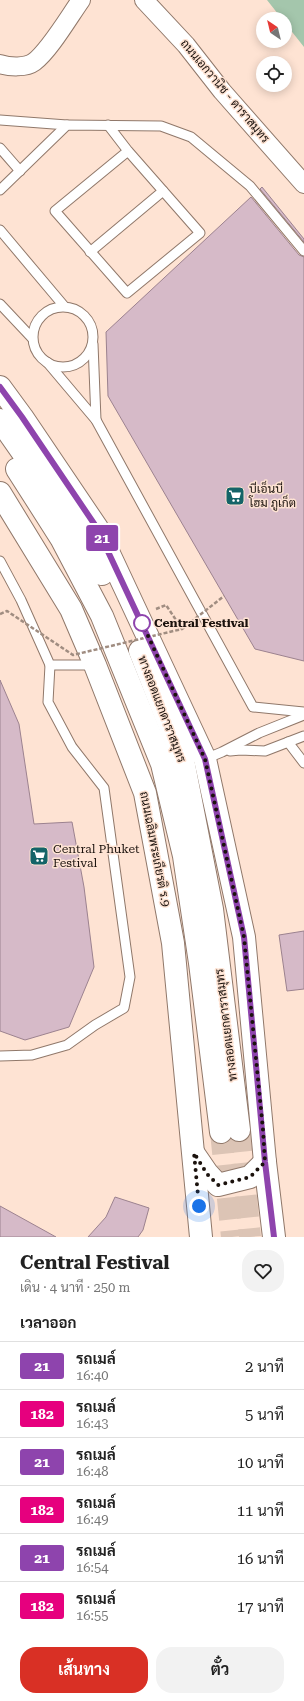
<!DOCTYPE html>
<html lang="th">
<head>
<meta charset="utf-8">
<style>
  body { margin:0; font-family:"Roboto Serif",Sarabun,serif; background:#f2f2f2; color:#222; height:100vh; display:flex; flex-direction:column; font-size:15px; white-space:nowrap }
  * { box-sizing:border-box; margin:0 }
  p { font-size:13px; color:#767676 }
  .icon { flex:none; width:22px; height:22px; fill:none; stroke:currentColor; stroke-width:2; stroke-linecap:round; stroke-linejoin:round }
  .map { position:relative; height:1237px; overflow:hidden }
  .panel { display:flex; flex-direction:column; background:#fff; flex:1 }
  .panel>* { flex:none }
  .badge { padding:0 8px; border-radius:3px; font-size:14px; line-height:26px }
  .needle { width:26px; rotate:325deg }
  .controls { position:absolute; left:256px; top:12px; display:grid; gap:8px }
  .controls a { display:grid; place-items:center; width:36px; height:36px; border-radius:50%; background:#fff; box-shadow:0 2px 10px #0003; font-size:20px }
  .you { position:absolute; width:20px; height:20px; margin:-10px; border:3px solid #fff; border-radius:50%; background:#1a73e8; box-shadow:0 0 0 6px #1a73e833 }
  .map>.badge { position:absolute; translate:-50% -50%; box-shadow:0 0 0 2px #fff }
  h2 { padding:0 20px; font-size:15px; line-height:36px }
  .round { display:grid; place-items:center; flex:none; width:42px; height:42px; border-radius:16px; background:#f2f2f2 }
  .head { display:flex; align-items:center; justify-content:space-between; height:68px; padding:0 20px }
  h1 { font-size:19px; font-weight:700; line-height:30px }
  .primary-button { display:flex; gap:8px; margin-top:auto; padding:8px 20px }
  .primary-button a { flex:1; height:46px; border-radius:16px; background:#d93025; color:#fff; font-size:16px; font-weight:700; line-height:46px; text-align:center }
  .primary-button a+a { background:#f2f2f2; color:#222 }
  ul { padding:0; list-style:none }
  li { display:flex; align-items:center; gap:12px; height:48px; padding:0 20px; border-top:1px solid #e0e0e0 }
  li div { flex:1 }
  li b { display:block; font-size:15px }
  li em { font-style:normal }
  li .badge { min-width:44px; font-weight:700; text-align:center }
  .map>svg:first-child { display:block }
  .green { fill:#a4c6ac }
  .building { fill:#d6bac8; stroke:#9c828f }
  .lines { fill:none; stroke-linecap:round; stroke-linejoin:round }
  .secondary-tunnel { stroke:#dcc4b5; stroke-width:22; stroke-dasharray:22 11; stroke-linecap:butt }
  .lane-casing { stroke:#90786a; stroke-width:11 }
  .street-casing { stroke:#90786a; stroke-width:20 }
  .secondary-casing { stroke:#90786a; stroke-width:24 }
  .path { stroke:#a08d81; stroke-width:2.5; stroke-dasharray:4 2; stroke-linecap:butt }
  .lane { stroke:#fff; stroke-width:9 }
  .street { stroke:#fff; stroke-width:18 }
  .secondary { stroke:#fff; stroke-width:22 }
  .path-bridge { stroke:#a08d81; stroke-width:2.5; stroke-dasharray:4 2; stroke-linecap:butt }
  .line-casing { stroke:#fff; stroke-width:9 }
  .line { stroke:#8e44ad; stroke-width:6 }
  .walk { stroke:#1b120d; stroke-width:4; stroke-dasharray:0 7.2 }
  .stop-dot { fill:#fff; stroke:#8e44ad; stroke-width:2 }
  .labels { text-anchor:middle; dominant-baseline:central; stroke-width:3; stroke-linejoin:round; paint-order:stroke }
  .street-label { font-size:12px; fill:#1b120d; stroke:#fee3d3 }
  .poi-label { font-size:12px; fill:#1b120d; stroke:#fee3d3; text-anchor:start }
  .stop-label { font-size:12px; font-weight:bold; fill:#1b120d; stroke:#fee3d3; text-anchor:start }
</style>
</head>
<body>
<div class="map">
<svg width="304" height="1237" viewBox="0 0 304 1237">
  <rect width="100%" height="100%" fill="#fee3d3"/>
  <path class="green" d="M267,0H304V47L285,23V19H282Z"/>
  <g class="building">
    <path d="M262,187L304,239V242L260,189Z"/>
    <path d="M251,197L299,255L304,257V661L255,649L108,396L106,332Z"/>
    <path d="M0,680L19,724L34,824L72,822L84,887L94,967L69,1027L25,1040L0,1031Z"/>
    <path d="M304,931V989L287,991L279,935Z"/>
    <path d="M115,1197L149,1208L143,1230L138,1237H88L106,1217Z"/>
    <path d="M0,1206L56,1237H0Z"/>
  </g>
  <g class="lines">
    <g class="secondary-tunnel">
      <path d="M239,1130L250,1237"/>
      <path d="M221,1132L232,1237"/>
    </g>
    <defs>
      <g id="lane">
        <path d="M0,120L67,125"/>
        <path d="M108,125L128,151L200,233L127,293L55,211L128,151"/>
        <path d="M0,148L20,171"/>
        <path d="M0,190L67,125L161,126L191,137L250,186L304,251"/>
        <path d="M0,230L64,306"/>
        <path d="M90,252L163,191"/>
        <path d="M0,304L32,338"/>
        <circle cx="63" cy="337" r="30"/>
        <path d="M93,344L96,420"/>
        <path d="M47,362L96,420L253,707L304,712"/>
        <path d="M0,561L21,600L50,665H94"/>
        <path d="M288,742L304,763"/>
        <path d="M230,751L241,750L265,751L304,736"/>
        <path d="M205,759L222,752L259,733L304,715"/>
        <path d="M0,1056L32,1055L67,1045L95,1025L124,1008L130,977L104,788L72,747L48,702L50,665"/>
      </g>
      <g id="street">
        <path d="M144,0L186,45L222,91L304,184"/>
        <path d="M0,64C9,67 26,68 34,62C49,51 69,17 81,0"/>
      </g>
      <g id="secondary">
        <path d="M0,387L22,417L97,528L205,759L244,937L265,1162L274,1237"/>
        <path d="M0,420L90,549L102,574"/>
        <path d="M17,469L61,538L102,616L162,764L184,856L200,963L221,1132"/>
        <path d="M0,493L71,609L95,665L145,793L173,943L201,1237"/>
        <path d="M140,651L183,760L212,909L239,1130"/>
        <path d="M194,1154L207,1173L218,1185L250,1177L265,1162"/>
      </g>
    </defs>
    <use href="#lane" class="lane-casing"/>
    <use href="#street" class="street-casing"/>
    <use href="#secondary" class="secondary-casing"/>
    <path class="path" d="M156,609L166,605L182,629"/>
    <use href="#lane" class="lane"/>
    <use href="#street" class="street"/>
    <use href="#secondary" class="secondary"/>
    <path class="path-bridge" d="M0,614L7,611L73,655L182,629L224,596"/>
  </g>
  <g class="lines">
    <defs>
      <path id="line" d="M0,387L22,417L97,528L205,759L244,937L265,1162L274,1237"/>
    </defs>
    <use href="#line" class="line-casing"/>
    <use href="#line" class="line"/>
    <path class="walk" d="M142,623L205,759L244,937L263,1130L265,1162L250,1177L218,1185L207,1174L194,1153L199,1206"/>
  </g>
  <defs>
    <symbol id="supermarket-square" viewBox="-11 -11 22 22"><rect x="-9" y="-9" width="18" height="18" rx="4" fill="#146468" stroke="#fee3d3"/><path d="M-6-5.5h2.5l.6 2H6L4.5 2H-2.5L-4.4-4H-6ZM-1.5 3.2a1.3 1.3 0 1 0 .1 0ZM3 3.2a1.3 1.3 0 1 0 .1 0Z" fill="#fff"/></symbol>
  </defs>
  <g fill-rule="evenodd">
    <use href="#supermarket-square" x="224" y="485" width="22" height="22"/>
    <use href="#supermarket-square" x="28" y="845" width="22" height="22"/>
  </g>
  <circle class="stop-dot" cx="142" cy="623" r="8"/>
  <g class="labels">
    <g class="street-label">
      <text transform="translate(225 91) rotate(50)">ถนนเอกวานิช - ดาราสมุทร</text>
      <text transform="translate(162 709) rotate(69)">ทางลอดแยกดาราสมุทร</text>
      <text transform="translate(155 849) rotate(79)">ถนนเฉลิมพระเกียรติ ร.9</text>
      <text transform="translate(226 1025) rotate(-97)">ทางลอดแยกดาราสมุทร</text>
    </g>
    <g class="poi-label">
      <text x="249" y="489">บีเอ็นบี<tspan x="249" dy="14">โฮม ภูเก็ต</tspan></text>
      <text x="53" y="849">Central Phuket<tspan x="53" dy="14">Festival</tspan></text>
    </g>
    <g class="stop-label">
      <text x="154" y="623">Central Festival</text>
    </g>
  </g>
</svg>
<div class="controls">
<a><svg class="needle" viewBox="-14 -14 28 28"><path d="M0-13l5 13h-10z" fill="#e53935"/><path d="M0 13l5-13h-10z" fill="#767676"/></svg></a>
<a><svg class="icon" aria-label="locate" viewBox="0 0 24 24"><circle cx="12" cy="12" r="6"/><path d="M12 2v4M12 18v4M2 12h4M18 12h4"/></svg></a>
</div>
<div class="you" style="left:199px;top:1206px"></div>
<b class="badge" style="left:102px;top:538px;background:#8e44ad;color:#fff">21</b>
</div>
<section class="panel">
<div class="head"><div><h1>Central Festival</h1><p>เดิน · 4 นาที · 250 m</p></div><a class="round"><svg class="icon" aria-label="heart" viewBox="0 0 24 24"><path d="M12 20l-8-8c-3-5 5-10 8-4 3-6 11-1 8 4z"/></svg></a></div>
<h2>เวลาออก</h2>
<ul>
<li><span class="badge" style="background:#8e44ad;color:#fff">21</span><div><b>รถเมล์</b><p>16:40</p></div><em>2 นาที</em></li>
<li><span class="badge" style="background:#e6007e;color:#fff">182</span><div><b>รถเมล์</b><p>16:43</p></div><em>5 นาที</em></li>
<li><span class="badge" style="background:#8e44ad;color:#fff">21</span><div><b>รถเมล์</b><p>16:48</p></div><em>10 นาที</em></li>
<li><span class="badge" style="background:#e6007e;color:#fff">182</span><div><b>รถเมล์</b><p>16:49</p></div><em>11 นาที</em></li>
<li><span class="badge" style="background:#8e44ad;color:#fff">21</span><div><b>รถเมล์</b><p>16:54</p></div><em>16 นาที</em></li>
<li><span class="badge" style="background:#e6007e;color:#fff">182</span><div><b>รถเมล์</b><p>16:55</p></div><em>17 นาที</em></li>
</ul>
<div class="primary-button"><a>เส้นทาง</a><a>ตั๋ว</a></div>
</section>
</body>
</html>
